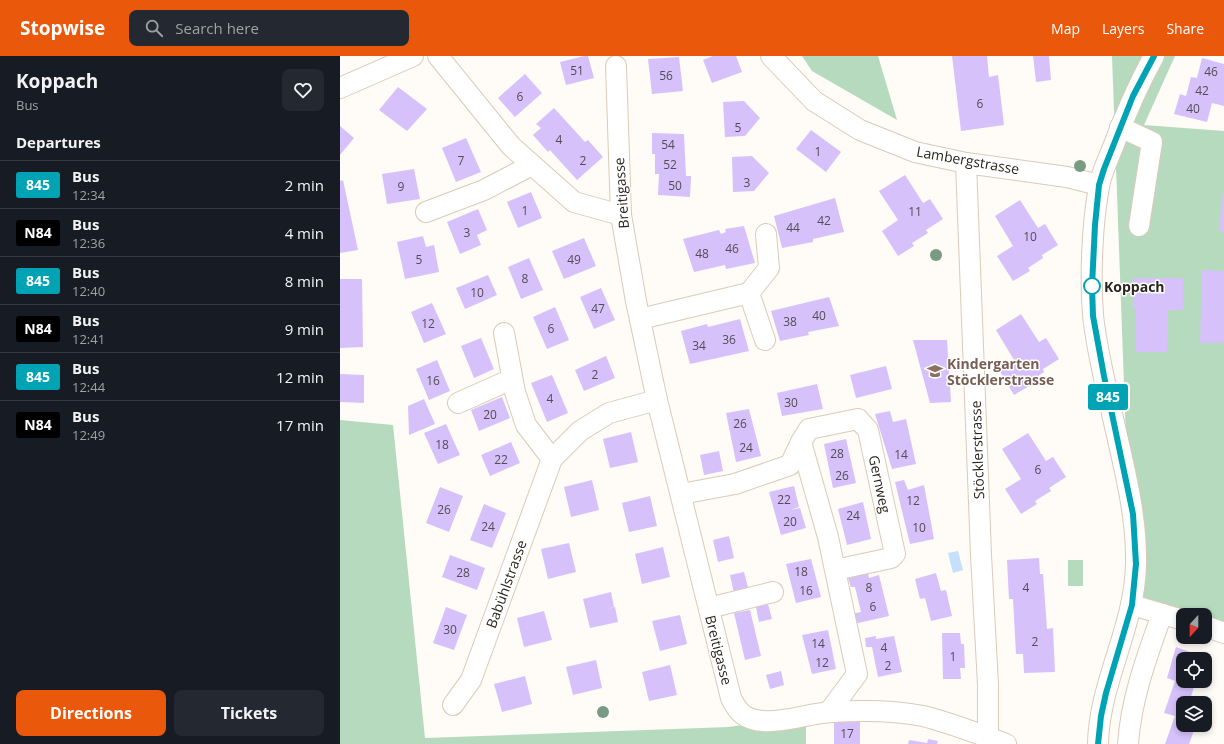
<!DOCTYPE html>
<html lang="en">
<head>
<meta charset="utf-8">
<style>
  body { margin:0; font-family:"Open Sans",sans-serif; background:#242831; color:#f1f3f6; height:100vh; display:flex; flex-direction:column; font-size:15px; white-space:nowrap }
  * { box-sizing:border-box; margin:0 }
  p { font-size:13px; color:#9ea1a6 }
  .icon { flex:none; width:22px; height:22px; fill:none; stroke:currentColor; stroke-width:2; stroke-linecap:round; stroke-linejoin:round }
  .map { position:relative; flex:1; overflow:hidden }
  .drawer { display:flex; flex-direction:column; background:#171b24; width:340px }
  .drawer>* { flex:none }
  .badge { padding:0 8px; border-radius:3px; font-size:14px; line-height:26px }
  .needle { width:26px; rotate:201deg }
  .fabs { position:absolute; left:836px; top:552px; display:grid; gap:8px }
  .fabs a { display:grid; place-items:center; width:36px; height:36px; border-radius:8px; background:#171b24; box-shadow:0 2px 6px #0003; font-size:20px }
  .map>.badge { position:absolute; translate:-50% -50%; box-shadow:0 0 0 2px #fff }
  h2 { padding:0 16px; font-size:15px; line-height:36px }
  .round { display:grid; place-items:center; flex:none; width:42px; height:42px; border-radius:8px; background:#242831 }
  .head { display:flex; align-items:center; justify-content:space-between; height:68px; padding:0 16px }
  h1 { font-size:19px; font-weight:700; line-height:30px }
  .primary-button { display:flex; gap:8px; margin-top:auto; padding:8px 16px }
  .primary-button a { flex:1; height:46px; border-radius:8px; background:#ea580c; color:#fff; font-size:16px; font-weight:700; line-height:46px; text-align:center }
  .primary-button a+a { background:#242831; color:#f1f3f6 }
  ul { padding:0; list-style:none }
  li { display:flex; align-items:center; gap:12px; height:48px; padding:0 16px; border-top:1px solid #363941 }
  li div { flex:1 }
  li b { display:block; font-size:15px }
  li em { font-style:normal }
  li .badge { min-width:44px; font-weight:700; text-align:center }
  header { display:flex; align-items:center; gap:24px; box-sizing:border-box; height:56px; padding:0 20px; background:#ea580c; color:#fff }
  header strong { font-size:19px }
  nav { display:flex; gap:22px; margin-inline-start:auto; font-size:14px }
  .search { width:280px; height:36px; background:#242831; display:flex; align-items:center; gap:10px; box-sizing:border-box; padding:0 14px; border-radius:8px; color:#9ea1a6; font-size:15px }
  main { display:flex; flex:1; min-height:0 }
  .map>svg:first-child { display:block }
  .green { fill:#b5dabe }
  .water { fill:#c4e0fc }
  .building { fill:#d6c1fb }
  .lines { fill:none; stroke-linecap:round; stroke-linejoin:round }
  .minor-casing { stroke:#dbcab7; stroke-width:22 }
  .minor { stroke:#fff; stroke-width:20 }
  .tree { fill:#799b84 }
  .line-casing { stroke:#fff; stroke-width:9 }
  .line { stroke:#00a3b4; stroke-width:6 }
  .stop-dot { fill:#fff; stroke:#00a3b4; stroke-width:2 }
  .labels { text-anchor:middle; dominant-baseline:central; stroke-width:3; stroke-linejoin:round; paint-order:stroke }
  .number-label { font-size:12px; fill:#564c55 }
  .street-label { font-size:14px; fill:#2b251e; stroke:#fff }
  .stop-label { font-size:14px; font-weight:bold; fill:#2b251e; stroke:#fff; text-anchor:start }
  .education-label { font-size:14px; font-weight:bold; fill:#785e54; stroke:#fff; text-anchor:start }
</style>
</head>
<body>
<header>
<strong>Stopwise</strong>
<div class="search"><svg class="icon" aria-label="search" viewBox="0 0 24 24"><circle cx="10" cy="10" r="6"/><path d="M15 15l6 6"/></svg>Search here</div>
<nav><a>Map</a><a>Layers</a><a>Share</a></nav>
</header>
<main>
<section class="drawer">
<div class="head"><div><h1>Koppach</h1><p>Bus</p></div><a class="round"><svg class="icon" aria-label="heart" viewBox="0 0 24 24"><path d="M12 20l-8-8c-3-5 5-10 8-4 3-6 11-1 8 4z"/></svg></a></div>
<h2>Departures</h2>
<ul>
<li><span class="badge" style="background:#00a3b4;color:#fff">845</span><div><b>Bus</b><p>12:34</p></div><em>2 min</em></li>
<li><span class="badge" style="background:#000;color:#fff">N84</span><div><b>Bus</b><p>12:36</p></div><em>4 min</em></li>
<li><span class="badge" style="background:#00a3b4;color:#fff">845</span><div><b>Bus</b><p>12:40</p></div><em>8 min</em></li>
<li><span class="badge" style="background:#000;color:#fff">N84</span><div><b>Bus</b><p>12:41</p></div><em>9 min</em></li>
<li><span class="badge" style="background:#00a3b4;color:#fff">845</span><div><b>Bus</b><p>12:44</p></div><em>12 min</em></li>
<li><span class="badge" style="background:#000;color:#fff">N84</span><div><b>Bus</b><p>12:49</p></div><em>17 min</em></li>
</ul>
<div class="primary-button"><a>Directions</a><a>Tickets</a></div>
</section>
<div class="map">
<svg width="884" height="688" viewBox="0 0 884 688">
  <rect width="100%" height="100%" fill="#fffbf7"/>
  <g class="green">
    <path d="M462,0H538L557,64L472,15Z"/>
    <path d="M772,0H835L804,69L884,75V571L865,567V559H843L792,549Z"/>
    <path d="M0,364L53,369L85,682L389,671L466,659V688H0Z"/>
    <rect x="728" y="504" width="15" height="26"/>
  </g>
  <path class="water" d="M618,495L623,514L613,517L608,497Z"/>
  <g class="building">
    <path d="M244,0H248L254,22L226,29L220,6Z"/>
    <path d="M373,0H396L402,16L372,27L363,4Z"/>
    <path d="M612,0H647L649,21L658,19L664,69L621,75Z"/>
    <path d="M693,0H709L711,24L696,26Z"/>
    <path d="M339,1L343,35L312,38L308,3Z"/>
    <path d="M862,2L884,8V50L872,47L867,66L834,58L840,38L846,40L851,21L857,22Z"/>
    <path d="M185,18L202,37L175,61L158,42Z"/>
    <path d="M58,31L87,53L67,75L39,54Z"/>
    <path d="M404,45L420,62L405,80L385,81L383,46Z"/>
    <path d="M214,52L245,86L248,84L263,101L237,124L210,94L208,96L193,79L201,72L196,68Z"/>
    <path d="M0,70L14,82L0,99Z"/>
    <path d="M471,74L501,96L486,116L456,93Z"/>
    <path d="M312,77L344,78L346,120H351L350,141L318,139L319,118H315V98H312Z"/>
    <path d="M126,82L141,116L116,126L102,92Z"/>
    <path d="M412,100L429,117L414,135L393,136L392,101Z"/>
    <path d="M74,113L80,143L47,148L42,118Z"/>
    <path d="M565,119L583,147L590,143L603,163L586,174L588,177L572,187L574,190L558,200L542,175L558,164L539,135Z"/>
    <path d="M3,124L18,194L0,197V125Z"/>
    <path d="M191,136L202,162L178,172L167,146Z"/>
    <path d="M883,136L884,137V176L879,175Z"/>
    <path d="M495,142L504,176L473,183V186L442,192L434,160Z"/>
    <path d="M680,144L698,172L705,168L718,189L702,199L703,202L688,212L690,215L673,225L657,200L673,190L655,160Z"/>
    <path d="M138,153L147,174L137,179L141,189L120,198L107,166Z"/>
    <path d="M404,170L415,207L386,213L385,209L354,216L343,183L379,174L381,178L386,176L385,173Z"/>
    <path d="M83,180L86,191L94,189L99,216L65,223L57,186Z"/>
    <path d="M244,182L256,210L224,223L212,195Z"/>
    <path d="M189,202L203,234L181,243L168,211Z"/>
    <path d="M862,214L884,215V287H860Z"/>
    <path d="M148,219L157,239L125,253L116,232Z"/>
    <path d="M793,222H843V254H828L827,296H796V253H793Z"/>
    <path d="M0,223H22L23,291L0,292Z"/>
    <path d="M261,232L275,264L254,273L240,241Z"/>
    <path d="M489,241L499,270L468,276L469,279L440,285L431,255Z"/>
    <path d="M92,247L106,278L84,287L71,256Z"/>
    <path d="M215,251L229,284L207,293L193,261Z"/>
    <path d="M681,258L699,286L706,282L719,303L703,313L704,316L689,326L691,329L674,339L659,314L674,304L656,274Z"/>
    <path d="M400,263L409,295L350,308L341,275L367,268L368,271Z"/>
    <path d="M141,282L154,313L134,322L121,290Z"/>
    <path d="M573,284H607L611,346L590,347Z"/>
    <path d="M266,300L275,322L244,335L235,314Z"/>
    <path d="M97,304L110,335L89,344L76,313Z"/>
    <path d="M546,310L552,333L516,342L510,319Z"/>
    <path d="M0,318L24,319V347L0,346Z"/>
    <path d="M212,319L228,357L207,366L191,327Z"/>
    <path d="M477,328L483,353L442,360L437,337Z"/>
    <path d="M162,341L170,362L139,375L131,354Z"/>
    <path d="M84,343L95,368L69,379L68,350Z"/>
    <path d="M409,353L421,400L396,406L386,357Z"/>
    <path d="M550,355L553,366L566,363L576,408L552,413L535,358Z"/>
    <path d="M106,368L120,399L98,408L84,377Z"/>
    <path d="M291,376L298,406L270,412L263,383Z"/>
    <path d="M688,377L706,405L713,401L726,421L709,432L711,435L695,445L697,448L681,458L665,433L681,423L662,393Z"/>
    <path d="M506,383L516,427L493,432L484,388Z"/>
    <path d="M171,386L180,407L150,420L141,399Z"/>
    <path d="M379,395L383,415L364,419L360,399Z"/>
    <path d="M252,424L259,454L231,461L224,431Z"/>
    <path d="M564,424L568,434L584,429L594,483L570,488L555,426Z"/>
    <path d="M454,430L459,451L450,454L460,452L466,472L441,479L429,436Z"/>
    <path d="M100,431L123,440L109,476L86,467Z"/>
    <path d="M310,440L317,470L289,476L282,447Z"/>
    <path d="M523,446L531,483L507,489L498,453Z"/>
    <path d="M144,448L166,457L152,492L130,484Z"/>
    <path d="M389,480L394,502L378,506L373,484Z"/>
    <path d="M229,487L236,516L208,523L201,493Z"/>
    <path d="M323,491L330,521L302,528L295,498Z"/>
    <path d="M110,499L145,512L137,534L102,521Z"/>
    <path d="M699,502L700,518H703L707,573L713,572L715,616L684,617L683,598H676L673,543H669L667,504Z"/>
    <path d="M471,503L481,541L456,547L446,508Z"/>
    <path d="M404,516L410,539L395,542L390,519Z"/>
    <path d="M528,517L529,522L539,519L549,560L514,568L512,558L521,556L515,531H511L508,522Z"/>
    <path d="M596,517L601,535L606,534L612,560L591,565L585,542L580,543L575,523Z"/>
    <path d="M271,536L274,551L263,554L275,551L278,566L250,572L243,543Z"/>
    <path d="M428,548L432,563L419,566L416,551Z"/>
    <path d="M106,551L127,559L114,594L93,587Z"/>
    <path d="M410,554L421,600L405,604L394,557Z"/>
    <path d="M204,555L212,584L184,591L177,562Z"/>
    <path d="M340,559L347,588L320,595L312,565Z"/>
    <path d="M488,574L496,613L472,618L462,579Z"/>
    <path d="M602,577H620L621,588H624L625,612H620L621,623H603Z"/>
    <path d="M536,580V583L554,580L562,616L538,621L532,591H526L525,582Z"/>
    <path d="M836,591L856,598L854,603H843V625H848L847,628L854,631L849,647H843V669H856L849,688H825L835,660L824,657L835,625L827,622Z"/>
    <path d="M256,604L262,632L233,639L226,611Z"/>
    <path d="M330,609L337,639L309,645L302,616Z"/>
    <path d="M441,615L444,629L430,633L426,619Z"/>
    <path d="M185,620L192,648L162,656L154,628Z"/>
    <path d="M520,665V688H494V666Z"/>
    <path d="M588,683L598,685L597,688H587Z"/>
    <path d="M569,684L587,687V688H568Z"/>
  </g>
  <g class="lines">
    <defs>
      <g id="minor">
        <path d="M98,0L171,90L234,146L281,159"/>
        <path d="M431,0L474,45L520,74L575,96L626,107L727,121L759,129"/>
        <path d="M276,10L281,159L296,245L317,344L391,642C398,657 406,664 423,665C445,667 470,657 492,656C523,654 553,654 583,660C611,667 639,678 666,688"/>
        <path d="M0,32L73,0"/>
        <path d="M780,71L812,86L799,170"/>
        <path d="M626,107L641,499L648,629V681"/>
        <path d="M86,156L144,134L192,109"/>
        <path d="M409,237L429,212L426,178"/>
        <path d="M300,263L409,237L425,284"/>
        <path d="M164,277L175,336L186,369L212,403"/>
        <path d="M118,347L172,323"/>
        <path d="M341,438L395,428L450,409L461,386"/>
        <path d="M792,549L843,564"/>
        <path d="M369,552L433,536"/>
        <path d="M865,570L884,577"/>
        <path d="M113,649L131,624L212,403L240,375L269,357L317,344"/>
        <path d="M489,656L517,618L488,481L461,386L469,373L518,363L528,374L555,498L551,502L495,514"/>
        <path d="M758,688C759,627 795,571 796,508C797,455 782,404 771,353C764,322 756,290 753,259C750,221 752,168 759,131C761,117 768,104 773,91C785,59 798,29 814,0"/>
        <path d="M788,688C791,643 807,600 822,558"/>
      </g>
    </defs>
    <use href="#minor" class="minor-casing"/>
    <use href="#minor" class="minor"/>
  </g>
  <g class="tree">
    <circle cx="740" cy="110" r="6"/>
    <circle cx="596" cy="199" r="6"/>
    <circle cx="263" cy="656" r="6"/>
  </g>
  <g class="lines">
    <defs>
      <path id="line" d="M758,688L761,660L766,637L792,549L796,508L793,458L764,320L753,260L752,230L755,169L759,129L764,113L793,40L814,0"/>
    </defs>
    <use href="#line" class="line-casing"/>
    <use href="#line" class="line"/>
  </g>
  <defs>
    <symbol id="school-bare" viewBox="-9 -9 18 18"><path d="M0-5L7-2L0 1L-7-2ZM-4 1L0 2.5L4 1V4Q0 6-4 4Z" fill="#8d6e63" stroke="#fff" stroke-width="2.5" paint-order="stroke"/></symbol>
  </defs>
  <g fill-rule="evenodd">
    <use href="#school-bare" x="584" y="304" width="22" height="22"/>
  </g>
  <circle class="stop-dot" cx="752" cy="230" r="8"/>
  <g class="labels">
    <g class="number-label">
      <text x="237" y="14">51</text>
      <text x="871" y="15">46</text>
      <text x="326" y="19">56</text>
      <text x="862" y="34">42</text>
      <text x="180" y="40">6</text>
      <text x="640" y="47">6</text>
      <text x="853" y="52">40</text>
      <text x="398" y="71">5</text>
      <text x="219" y="83">4</text>
      <text x="328" y="88">54</text>
      <text x="478" y="95">1</text>
      <text x="121" y="104">7</text>
      <text x="243" y="104">2</text>
      <text x="330" y="108">52</text>
      <text x="407" y="126">3</text>
      <text x="335" y="129">50</text>
      <text x="61" y="130">9</text>
      <text x="185" y="154">1</text>
      <text x="575" y="155">11</text>
      <text x="484" y="164">42</text>
      <text x="453" y="171">44</text>
      <text x="127" y="176">3</text>
      <text x="690" y="180">10</text>
      <text x="392" y="192">46</text>
      <text x="362" y="197">48</text>
      <text x="79" y="203">5</text>
      <text x="234" y="203">49</text>
      <text x="185" y="222">8</text>
      <text x="137" y="236">10</text>
      <text x="258" y="252">47</text>
      <text x="479" y="259">40</text>
      <text x="450" y="265">38</text>
      <text x="88" y="267">12</text>
      <text x="211" y="272">6</text>
      <text x="389" y="283">36</text>
      <text x="359" y="289">34</text>
      <text x="255" y="318">2</text>
      <text x="93" y="324">16</text>
      <text x="210" y="342">4</text>
      <text x="451" y="346">30</text>
      <text x="150" y="358">20</text>
      <text x="400" y="367">26</text>
      <text x="102" y="388">18</text>
      <text x="406" y="391">24</text>
      <text x="497" y="397">28</text>
      <text x="561" y="398">14</text>
      <text x="161" y="403">22</text>
      <text x="698" y="413">6</text>
      <text x="502" y="419">26</text>
      <text x="444" y="443">22</text>
      <text x="573" y="444">12</text>
      <text x="104" y="453">26</text>
      <text x="513" y="459">24</text>
      <text x="450" y="465">20</text>
      <text x="148" y="470">24</text>
      <text x="579" y="471">10</text>
      <text x="461" y="515">18</text>
      <text x="123" y="516">28</text>
      <text x="529" y="531">8</text>
      <text x="686" y="531">4</text>
      <text x="466" y="534">16</text>
      <text x="533" y="550">6</text>
      <text x="110" y="573">30</text>
      <text x="695" y="585">2</text>
      <text x="478" y="587">14</text>
      <text x="544" y="591">4</text>
      <text x="613" y="600">1</text>
      <text x="482" y="606">12</text>
      <text x="548" y="609">2</text>
      <text x="507" y="677">17</text>
    </g>
    <g class="street-label">
      <text transform="translate(628 104) rotate(10)">Lambergstrasse</text>
      <text transform="translate(281 137) rotate(-94)">Breitigasse</text>
      <text transform="translate(637 394) rotate(-92)">Stöcklerstrasse</text>
      <text transform="translate(540 428) rotate(78)">Gernweg</text>
      <text transform="translate(166 528) rotate(-70)">Babühlstrasse</text>
      <text transform="translate(379 594) rotate(76)">Breitigasse</text>
    </g>
    <g class="stop-label">
      <text x="764" y="230">Koppach</text>
    </g>
    <g class="education-label">
      <text x="607" y="307">Kindergarten<tspan x="607" dy="16">Stöcklerstrasse</tspan></text>
    </g>
  </g>
</svg>
<div class="fabs">
<a><svg class="needle" viewBox="-14 -14 28 28"><path d="M0-13l5 13h-10z" fill="#e53935"/><path d="M0 13l5-13h-10z" fill="#9ea1a6"/></svg></a>
<a><svg class="icon" aria-label="locate" viewBox="0 0 24 24"><circle cx="12" cy="12" r="6"/><path d="M12 2v4M12 18v4M2 12h4M18 12h4"/></svg></a>
<a><svg class="icon" aria-label="layers" viewBox="0 0 24 24"><path d="M12 4l9 5-9 5-9-5zM3 14l9 5 9-5"/></svg></a>
</div>
<b class="badge" style="left:768px;top:341px;background:#00a3b4;color:#fff">845</b>
</div>
</main>
</body>
</html>
